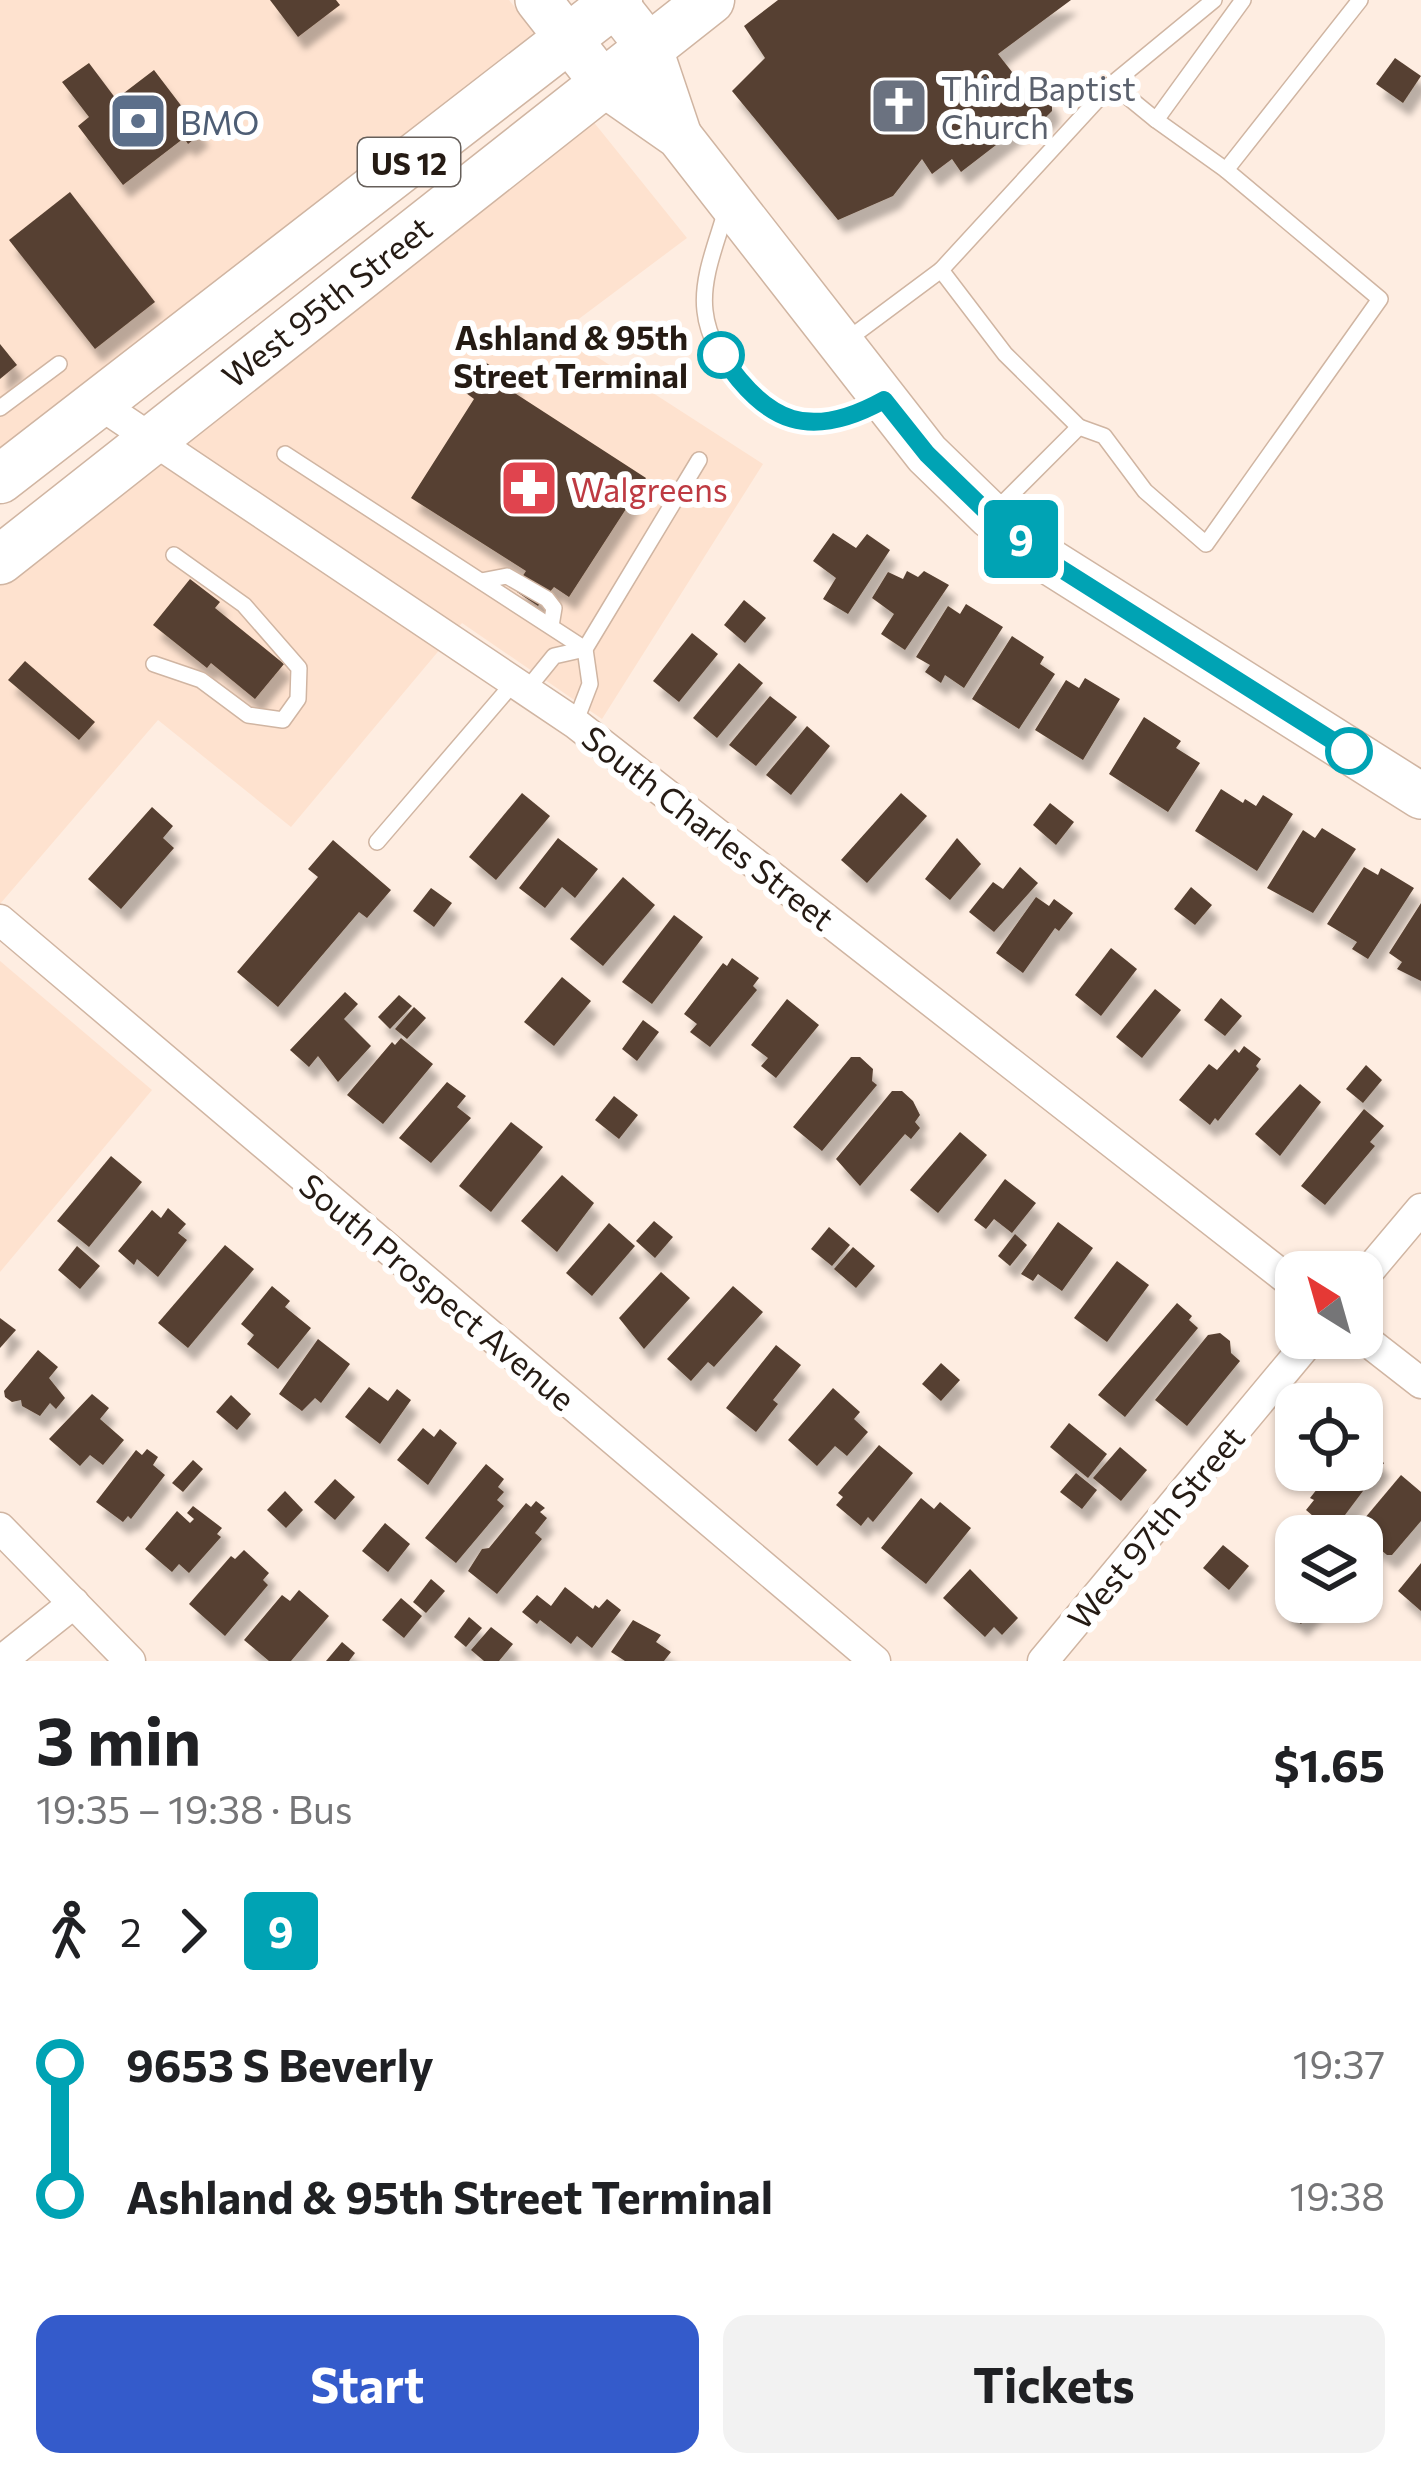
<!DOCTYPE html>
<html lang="en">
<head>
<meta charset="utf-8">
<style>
  body { margin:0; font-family:Commissioner,sans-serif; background:#f2f2f2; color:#202124; height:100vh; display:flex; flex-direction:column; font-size:45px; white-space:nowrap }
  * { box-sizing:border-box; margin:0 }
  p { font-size:39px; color:#757577 }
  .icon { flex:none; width:66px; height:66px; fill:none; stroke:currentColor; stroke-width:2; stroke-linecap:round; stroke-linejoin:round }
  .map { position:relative; height:1661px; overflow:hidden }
  .details { display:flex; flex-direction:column; background:#fff; flex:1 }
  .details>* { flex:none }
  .badge { padding:0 24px; border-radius:9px; font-size:42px; line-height:78px }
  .needle { width:78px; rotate:323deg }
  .fabs { position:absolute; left:1275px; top:1251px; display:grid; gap:24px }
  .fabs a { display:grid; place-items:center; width:108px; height:108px; border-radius:24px; background:#fff; box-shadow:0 3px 9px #0004; font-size:60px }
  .map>.badge { position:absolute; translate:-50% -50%; box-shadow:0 0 0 6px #fff }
  .legs { display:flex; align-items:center; gap:18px; height:132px; padding:0 36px; font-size:39px }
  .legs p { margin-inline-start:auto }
  .head { display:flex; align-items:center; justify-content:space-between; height:204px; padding:0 36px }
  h1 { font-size:66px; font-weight:700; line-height:90px }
  .action { display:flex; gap:24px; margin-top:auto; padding:24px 36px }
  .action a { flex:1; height:138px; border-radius:24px; background:#345bcb; color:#fff; font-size:48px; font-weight:700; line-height:138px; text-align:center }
  .action a+a { background:#f2f2f2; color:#202124 }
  ul { padding:0 36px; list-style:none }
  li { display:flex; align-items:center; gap:42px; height:132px; font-size:45px }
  li i { display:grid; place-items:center; width:18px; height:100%; margin:0 15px; background:currentColor }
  li i::after { content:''; width:30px; height:30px; margin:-15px; border:9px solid; border-radius:50%; background:#fff }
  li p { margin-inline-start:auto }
  li:first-child i { background:linear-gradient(#0000 50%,currentColor 0) }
  li:last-child i { background:linear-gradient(currentColor 50%,#0000 0) }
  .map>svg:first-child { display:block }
  .built { fill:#fee2cf }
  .building { fill:#574030; filter:url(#shadow) }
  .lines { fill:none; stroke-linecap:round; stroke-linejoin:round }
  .service-casing { stroke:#d0b5a2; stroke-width:18 }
  .minor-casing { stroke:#d0b5a2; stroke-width:33 }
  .secondary-casing { stroke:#d0b5a2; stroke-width:48 }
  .primary-casing { stroke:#d0b5a2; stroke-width:51 }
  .service { stroke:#fff; stroke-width:15 }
  .minor { stroke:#fff; stroke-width:30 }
  .secondary { stroke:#fff; stroke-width:45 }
  .primary { stroke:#fff; stroke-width:48 }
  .line-1-casing { stroke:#fff; stroke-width:27 }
  .line-1 { stroke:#00a3b4; stroke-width:18 }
  .stop-1-dot { fill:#fff; stroke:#00a3b4; stroke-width:6 }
  .labels { text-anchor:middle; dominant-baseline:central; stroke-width:12; stroke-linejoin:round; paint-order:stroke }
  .shield { fill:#fff; stroke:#665f5a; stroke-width:3 }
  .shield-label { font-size:30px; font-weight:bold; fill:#251b14 }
  .worship-label { font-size:33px; fill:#5b616d; stroke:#fff; text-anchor:start }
  .service-label { font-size:33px; fill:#4e5e75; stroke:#fff; text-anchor:start }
  .street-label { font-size:33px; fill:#251b14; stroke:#fff }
  .stop-label { font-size:33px; font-weight:bold; fill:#251b14; stroke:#fff; text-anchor:end }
  .health-label { font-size:33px; fill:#be3a42; stroke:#fff; text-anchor:start }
</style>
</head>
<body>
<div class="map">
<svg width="1421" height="1661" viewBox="0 0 1421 1661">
  <defs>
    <filter id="shadow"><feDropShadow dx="7" dy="13" stdDeviation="3" flood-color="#0004"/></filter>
  </defs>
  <rect width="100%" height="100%" fill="#feede1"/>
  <g class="built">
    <path d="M0,0H509L535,32L0,449Z"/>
    <path d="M592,120L687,238L560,333L763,464L602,719L462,623L291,827L158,720L0,904V584Z"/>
    <path d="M0,961L152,1090L0,1272Z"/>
  </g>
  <g class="building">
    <path d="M270,0H336L340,5L298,37Z"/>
    <path d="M778,0H1071L998,54L1033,99L1045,93L1052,102V111L1044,119L1031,118L961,172L952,159L932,174L922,159L893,196L838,220L732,91L765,58L744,26Z"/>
    <path d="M1395,58L1421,76L1403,103L1376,84Z"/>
    <path d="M89,63L116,99L154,70L202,133L188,144L184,138L123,185L78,126L89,117L62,82Z"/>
    <path d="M70,192L155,302L95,349L9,240Z"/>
    <path d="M0,344L17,365L0,379Z"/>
    <path d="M485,362L515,382L510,390L646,478L569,597L554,587L538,606L517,592L520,587L516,586L526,571L411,498L474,399L466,393Z"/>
    <path d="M833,533L856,548L867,534L890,550L848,614L823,599L836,578L813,561Z"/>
    <path d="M907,571L918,577L924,571L949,585L905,650L881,634L894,614L872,598L888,572L903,579Z"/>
    <path d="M190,579L220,602L215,608L284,664L255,699L211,663L207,668L153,625Z"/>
    <path d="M744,600L766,618L745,643L724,625Z"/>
    <path d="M966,604L1003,627L964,688L945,675L941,683L925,672L930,665L916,657L948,606L960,614Z"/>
    <path d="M692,633L718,654L679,702L653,681Z"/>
    <path d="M1012,636L1044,657L1040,664L1055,674L1019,729L972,699Z"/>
    <path d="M25,661L95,722L79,740L8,680Z"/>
    <path d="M739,663L763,683L717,738L693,718Z"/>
    <path d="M1085,678L1120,699L1083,760L1035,730L1066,680L1079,688Z"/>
    <path d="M770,696L797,717L756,766L729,745Z"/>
    <path d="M1144,717L1181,741L1176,748L1200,763L1168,812L1109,774Z"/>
    <path d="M807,726L830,746L791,795L766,775Z"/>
    <path d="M1221,789L1243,803L1245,799L1256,806L1263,795L1293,814L1257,871L1195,831Z"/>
    <path d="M522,793L550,816L496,880L469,857Z"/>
    <path d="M901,793L927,816L867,883L841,860Z"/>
    <path d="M1050,803L1074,822L1056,845L1033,825Z"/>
    <path d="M152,807L173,826L163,838L174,848L121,909L88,879Z"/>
    <path d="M1322,828L1356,849L1313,913L1267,888L1303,830L1315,838Z"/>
    <path d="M558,838L598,869L575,898L562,887L545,908L519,888Z"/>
    <path d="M957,838L981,864L950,900L925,879Z"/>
    <path d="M333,840L391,890L367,918L359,912L278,1007L237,972L318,877L308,869Z"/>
    <path d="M1020,867L1038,883L994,932L969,912L993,882L1003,889Z"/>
    <path d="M1364,867L1378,875L1381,868L1414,888L1368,959L1352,949L1357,942L1327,924Z"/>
    <path d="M623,877L655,905L603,966L570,939Z"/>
    <path d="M1191,887L1212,905L1195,925L1174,909Z"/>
    <path d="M431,888L452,903L434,927L413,911Z"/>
    <path d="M1036,897L1049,906L1054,899L1073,913L1059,931L1055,928L1023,973L996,953Z"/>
    <path d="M1421,903V981L1397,969L1402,962L1389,953Z"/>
    <path d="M674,915L703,937L652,1004L622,982Z"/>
    <path d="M1111,948L1137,969L1101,1016L1075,995Z"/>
    <path d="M732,958L759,978L753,986L757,990L710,1047L690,1032L697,1024L684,1014L723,963L727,966Z"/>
    <path d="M562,977L591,1001L554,1046L524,1022Z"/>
    <path d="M1155,989L1181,1010L1142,1058L1116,1037Z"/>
    <path d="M345,992L358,1004L344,1019L371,1046L338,1082L318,1056L309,1067L290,1050Z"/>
    <path d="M399,995L412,1006L390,1029L378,1017Z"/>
    <path d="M1221,998L1242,1016L1225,1036L1204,1020Z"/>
    <path d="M787,999L819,1025L776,1078L761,1066L768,1058L751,1045Z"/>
    <path d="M414,1007L426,1018L407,1039L395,1029Z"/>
    <path d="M643,1020L659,1032L637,1061L622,1049Z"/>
    <path d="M401,1038L433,1064L383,1124L347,1095L392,1042L395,1045Z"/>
    <path d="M1244,1046L1261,1059L1256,1066L1259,1069L1218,1121L1215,1118L1210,1125L1179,1100L1209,1064L1217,1070L1235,1049L1239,1053Z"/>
    <path d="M851,1057H860L873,1069L872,1081L877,1085L822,1151L793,1127Z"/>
    <path d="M1366,1065L1382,1080L1363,1103L1346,1089Z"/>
    <path d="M447,1082L466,1096L457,1107L471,1118L431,1163L399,1138Z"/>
    <path d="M1300,1084L1321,1102L1280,1156L1255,1134Z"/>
    <path d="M892,1091H902L913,1101L920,1115L915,1122L920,1128L911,1139L905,1134L860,1186L836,1159Z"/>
    <path d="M614,1096L638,1115L619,1139L595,1120Z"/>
    <path d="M1364,1109L1384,1126L1370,1142L1375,1146L1325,1205L1301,1186Z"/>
    <path d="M511,1122L543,1147L491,1212L459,1186Z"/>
    <path d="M960,1132L987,1155L938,1213L910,1190Z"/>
    <path d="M111,1156L142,1182L89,1247L57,1221Z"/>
    <path d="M562,1175L594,1203L557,1252L521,1221Z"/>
    <path d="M1005,1179L1036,1203L1012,1233L994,1219L986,1229L974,1220Z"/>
    <path d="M168,1208L186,1224L178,1233L187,1240L158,1277L137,1259L134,1265L118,1251L152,1210L161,1218Z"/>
    <path d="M654,1221L673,1237L655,1258L636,1241Z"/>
    <path d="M1058,1222L1093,1248L1062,1291L1038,1274L1033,1281L1021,1274Z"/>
    <path d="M609,1223L635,1246L592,1296L566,1273Z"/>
    <path d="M829,1227L850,1245L832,1266L811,1249Z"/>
    <path d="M1015,1234L1027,1245L1010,1266L998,1256Z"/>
    <path d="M225,1245L254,1269L188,1348L158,1323Z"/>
    <path d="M77,1246L100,1266L80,1289L58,1270Z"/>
    <path d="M853,1247L875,1266L856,1288L834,1269Z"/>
    <path d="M1117,1261L1149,1285L1107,1342L1074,1318Z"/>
    <path d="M661,1272L690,1298L644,1349L619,1318Z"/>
    <path d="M272,1286L290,1301L285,1307L311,1328L278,1369L247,1344L254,1335L241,1324Z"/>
    <path d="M733,1286L763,1312L714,1367L708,1362L691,1381L667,1359Z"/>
    <path d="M1177,1303L1192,1316L1189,1320L1198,1328L1125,1417L1098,1395Z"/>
    <path d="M0,1318L16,1330L0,1348Z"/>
    <path d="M1220,1333L1230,1341L1231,1353L1240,1361L1187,1426L1155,1400L1208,1335Z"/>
    <path d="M318,1339L350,1364L321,1403L315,1398L302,1411L279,1394Z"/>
    <path d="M776,1345L801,1365L773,1400L778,1404L756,1432L726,1408Z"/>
    <path d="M38,1350L58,1367L49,1378L65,1398L56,1409L50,1403L40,1416L22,1406L21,1400L12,1402L5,1397L4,1391Z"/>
    <path d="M941,1363L960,1380L941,1401L922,1384Z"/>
    <path d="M369,1387L388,1401L397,1389L411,1400L380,1444L345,1417Z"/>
    <path d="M833,1388L860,1412L854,1419L868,1432L847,1456L835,1446L817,1466L788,1440Z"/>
    <path d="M92,1394L109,1408L100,1419L124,1440L103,1465L90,1455L80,1466L49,1439Z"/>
    <path d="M231,1395L251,1414L237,1430L216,1412Z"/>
    <path d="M1069,1423L1107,1454L1088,1478L1050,1447Z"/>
    <path d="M423,1428L434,1437L440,1429L457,1443L428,1485L397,1460Z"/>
    <path d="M879,1445L913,1473L873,1522L868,1517L861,1526L836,1505L843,1497L838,1493Z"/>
    <path d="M1362,1446L1384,1463L1339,1523L1335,1519L1327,1528L1306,1510L1314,1500L1310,1498L1332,1470H1362Z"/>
    <path d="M1120,1447L1147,1470L1121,1501L1093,1478Z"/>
    <path d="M147,1449L158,1457L153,1465L165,1475L131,1519L128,1516L123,1522L96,1502L136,1450L142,1455Z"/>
    <path d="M193,1460L203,1469L183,1492L172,1483Z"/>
    <path d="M486,1464L504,1479L498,1487L504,1492L497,1500L504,1506L456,1563L425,1538Z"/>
    <path d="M1076,1473L1097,1490L1082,1509L1060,1492Z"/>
    <path d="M1401,1475L1421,1492V1521L1392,1555H1387L1358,1531L1359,1525Z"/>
    <path d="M335,1479L355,1497L335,1520L314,1502Z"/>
    <path d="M285,1491L303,1510L286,1528L267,1510Z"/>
    <path d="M921,1498L934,1509L940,1502L971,1528L926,1584L881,1548Z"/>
    <path d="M536,1501L545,1508L540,1512L547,1518L535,1533L542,1539L497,1594L468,1571L482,1549L489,1548L526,1503L531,1507Z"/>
    <path d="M193,1506L222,1528L217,1534L221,1537L189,1573L179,1564L172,1572L145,1549L177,1511L190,1523L194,1519L187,1513Z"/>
    <path d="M385,1523L410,1544L388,1572L362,1551Z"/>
    <path d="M1223,1545L1249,1566L1229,1590L1203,1568Z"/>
    <path d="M244,1550L269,1573L263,1580L268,1585L225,1636L189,1604L231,1556L235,1559Z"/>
    <path d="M1421,1563V1611L1398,1591Z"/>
    <path d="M970,1569L1018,1618L1002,1635L994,1627L985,1637L943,1598Z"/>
    <path d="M431,1579L445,1591L426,1613L413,1602Z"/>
    <path d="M565,1587L593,1609L595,1605L599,1608L607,1599L621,1610L592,1648L577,1636L571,1644L540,1620L537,1624L522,1612L537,1595L551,1606Z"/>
    <path d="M299,1590L329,1616L291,1661H269L244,1640L282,1595L290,1601Z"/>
    <path d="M1296,1594V1602L1317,1605L1301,1624L1283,1609Z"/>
    <path d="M401,1598L422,1616L404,1638L382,1620Z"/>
    <path d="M469,1617L482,1628L466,1647L454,1637Z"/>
    <path d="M633,1620L661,1635L656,1642L671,1652L664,1661H625L611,1652Z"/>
    <path d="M491,1627L513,1644L499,1661H484L471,1650Z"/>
    <path d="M342,1642L355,1653L349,1661H326Z"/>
  </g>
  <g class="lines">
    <defs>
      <g id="service">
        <path d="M1112,84L1156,120L1243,0"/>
        <path d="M1156,120L1226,170"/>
        <path d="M726,210C717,242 701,278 705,311C710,360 765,426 818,424C841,423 860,414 880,402"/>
        <path d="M941,270L1112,84L1214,0"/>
        <path d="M847,340L941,270L1005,354L1079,427"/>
        <path d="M0,408L59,364"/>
        <path d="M285,454L585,649"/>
        <path d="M992,514L1079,427L1104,436L1145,491L1206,544L1380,299L1226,170L1360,0"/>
        <path d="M481,581L507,576L547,599L554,608L551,626"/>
        <path d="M154,664L201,680L248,715L283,720L298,699L299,668L244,605L174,555"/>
        <path d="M528,688L554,656L585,649"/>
        <path d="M575,723L590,684L585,649L699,460"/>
        <path d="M377,842L516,680"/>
      </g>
      <g id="minor">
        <path d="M98,403L575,723L1296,1286"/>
        <path d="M0,920L875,1661"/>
        <path d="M1362,1279L1421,1209"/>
        <path d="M1362,1337L1421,1383"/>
        <path d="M0,1528L130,1661"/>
        <path d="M1,1661L74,1603"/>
        <path d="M1043,1661L1312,1338"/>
      </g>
      <g id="secondary">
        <path d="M538,0L603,83L679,136L927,454L991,516L1047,560L1421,796"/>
        <path d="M612,0L649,47L679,136"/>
      </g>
      <g id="primary">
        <path d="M0,479L618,0"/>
        <path d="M0,560L710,0"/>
      </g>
    </defs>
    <use href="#service" class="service-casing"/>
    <use href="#minor" class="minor-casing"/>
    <use href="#secondary" class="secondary-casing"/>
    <use href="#primary" class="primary-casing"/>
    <use href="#service" class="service"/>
    <use href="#minor" class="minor"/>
    <use href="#secondary" class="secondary"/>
    <use href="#primary" class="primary"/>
  </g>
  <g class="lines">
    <defs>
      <path id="line-1" d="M721,355C767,424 810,441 884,400L927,454L991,516L1047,560L1349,751"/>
    </defs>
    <use href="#line-1" class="line-1-casing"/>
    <use href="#line-1" class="line-1"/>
  </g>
  <defs>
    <symbol id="church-square" viewBox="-11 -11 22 22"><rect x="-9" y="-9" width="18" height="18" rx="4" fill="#6b7280" stroke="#fff"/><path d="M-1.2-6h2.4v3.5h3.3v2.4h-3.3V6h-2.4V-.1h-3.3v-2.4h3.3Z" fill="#fff"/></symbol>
    <symbol id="bank-square" viewBox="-11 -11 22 22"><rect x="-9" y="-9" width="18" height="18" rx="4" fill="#5c6f8a" stroke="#fff"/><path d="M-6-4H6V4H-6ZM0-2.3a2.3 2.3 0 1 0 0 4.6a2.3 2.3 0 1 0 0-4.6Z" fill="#fff"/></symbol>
    <symbol id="pharmacy-square" viewBox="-11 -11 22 22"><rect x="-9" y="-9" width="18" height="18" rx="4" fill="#e0444e" stroke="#fff"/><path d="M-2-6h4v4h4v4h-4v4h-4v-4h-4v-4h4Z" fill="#fff"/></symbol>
  </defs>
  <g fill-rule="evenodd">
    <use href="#church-square" x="866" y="73" width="66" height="66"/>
    <use href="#bank-square" x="105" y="88" width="66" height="66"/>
    <use href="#pharmacy-square" x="496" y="455" width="66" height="66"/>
  </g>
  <g class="stop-1-dot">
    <circle cx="721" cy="355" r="21"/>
    <circle cx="1349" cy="751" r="21"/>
  </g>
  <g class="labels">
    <rect class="shield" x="358" y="138" width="102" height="48" rx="9"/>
    <g class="shield-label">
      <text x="409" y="162">US 12</text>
    </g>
    <g class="worship-label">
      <text x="941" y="87">Third Baptist<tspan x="941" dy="38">Church</tspan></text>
    </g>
    <g class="service-label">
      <text x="180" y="121">BMO</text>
    </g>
    <g class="street-label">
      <text transform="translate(326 301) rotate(-38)">West 95th Street</text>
      <text transform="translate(709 827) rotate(38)">South Charles Street</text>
      <text transform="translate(438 1291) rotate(40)">South Prospect Avenue</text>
      <text transform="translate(1155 1527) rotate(-50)">West 97th Street</text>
    </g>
    <g class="stop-label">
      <text x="688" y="336">Ashland &amp; 95th<tspan x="688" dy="38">Street Terminal</tspan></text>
    </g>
    <g class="health-label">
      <text x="571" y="488">Walgreens</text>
    </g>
  </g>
</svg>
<div class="fabs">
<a><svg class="needle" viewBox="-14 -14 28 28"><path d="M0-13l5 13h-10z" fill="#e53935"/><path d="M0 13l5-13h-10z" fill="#757577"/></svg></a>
<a><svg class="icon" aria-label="locate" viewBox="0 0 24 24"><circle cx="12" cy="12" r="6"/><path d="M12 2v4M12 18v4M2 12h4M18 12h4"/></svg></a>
<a><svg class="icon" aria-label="layers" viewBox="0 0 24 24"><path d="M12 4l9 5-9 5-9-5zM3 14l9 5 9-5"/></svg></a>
</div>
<b class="badge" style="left:1021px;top:539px;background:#00a3b4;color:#fff">9</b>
</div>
<section class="details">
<div class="head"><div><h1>3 min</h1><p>19:35 – 19:38 · Bus</p></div><b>$1.65</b></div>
<div class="legs"><svg class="icon" aria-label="walk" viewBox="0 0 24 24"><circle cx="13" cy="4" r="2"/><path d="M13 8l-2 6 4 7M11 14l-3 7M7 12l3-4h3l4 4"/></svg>2<svg class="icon" aria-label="forward" viewBox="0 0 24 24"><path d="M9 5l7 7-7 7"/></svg><b class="badge" style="background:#00a3b4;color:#fff">9</b></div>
<ul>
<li><i style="color:#00a3b4"></i><b>9653 S Beverly</b><p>19:37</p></li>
<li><i style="color:#00a3b4"></i><b>Ashland &amp; 95th Street Terminal</b><p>19:38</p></li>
</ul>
<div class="action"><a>Start</a><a>Tickets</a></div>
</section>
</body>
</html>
